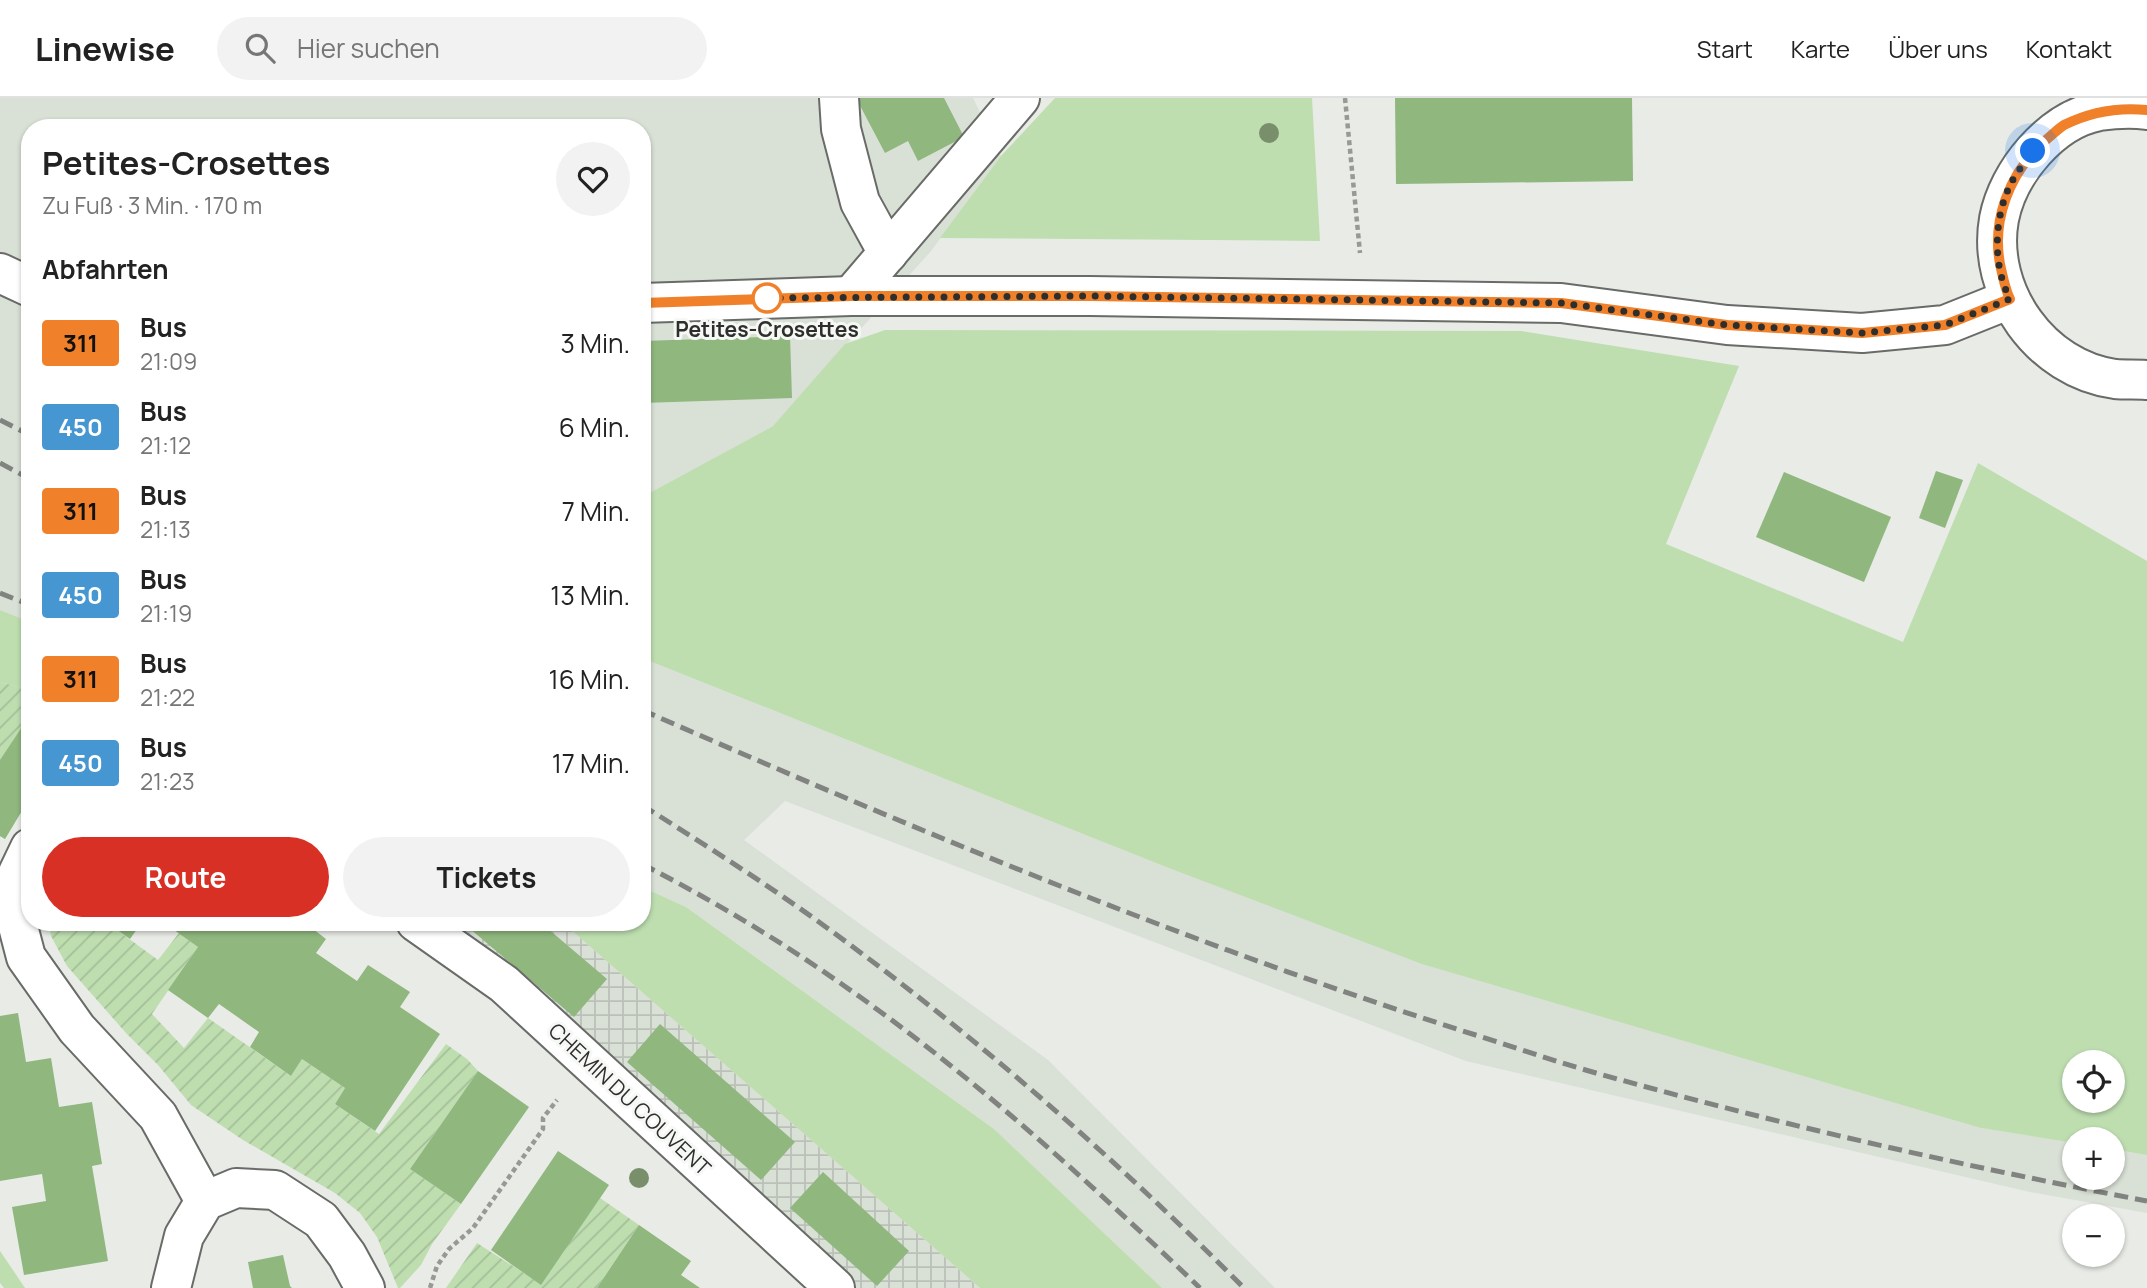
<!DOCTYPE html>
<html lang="de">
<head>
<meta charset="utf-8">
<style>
  body { margin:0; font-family:Manrope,sans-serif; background:#f2f2f2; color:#222; height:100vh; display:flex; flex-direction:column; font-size:26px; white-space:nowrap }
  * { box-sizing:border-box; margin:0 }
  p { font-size:23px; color:#767676 }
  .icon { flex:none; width:38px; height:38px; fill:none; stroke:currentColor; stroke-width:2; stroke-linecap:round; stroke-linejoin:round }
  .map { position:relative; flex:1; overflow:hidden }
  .panel { position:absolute; left:21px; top:21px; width:630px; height:812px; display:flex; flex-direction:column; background:#fff; border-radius:28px; box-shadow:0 2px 5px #0004 }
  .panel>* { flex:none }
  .badge { padding:0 14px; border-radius:5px; font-size:24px; line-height:46px }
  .fabs { position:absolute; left:2062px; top:952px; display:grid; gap:14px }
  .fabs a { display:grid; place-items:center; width:63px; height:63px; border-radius:50%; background:#fff; box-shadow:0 2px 5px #0004; font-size:35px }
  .you { position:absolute; width:35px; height:35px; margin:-18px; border:5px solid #fff; border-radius:50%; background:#1a73e8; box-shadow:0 0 0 10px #1a73e833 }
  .map>.badge { position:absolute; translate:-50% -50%; box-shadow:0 0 0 4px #fff }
  h2 { padding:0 21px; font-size:26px; line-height:63px }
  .round { display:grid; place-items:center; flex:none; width:74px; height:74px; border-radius:37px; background:#f2f2f2 }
  .summary { display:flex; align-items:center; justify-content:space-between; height:119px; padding:0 21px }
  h1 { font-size:33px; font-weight:700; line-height:52px }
  .cta { display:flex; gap:14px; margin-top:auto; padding:14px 21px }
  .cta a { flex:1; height:80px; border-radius:42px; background:#d93025; color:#fff; font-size:28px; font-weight:700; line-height:80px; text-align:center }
  .cta a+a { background:#f2f2f2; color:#222 }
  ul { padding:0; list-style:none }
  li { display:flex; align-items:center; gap:21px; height:84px; padding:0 21px }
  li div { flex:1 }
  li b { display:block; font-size:26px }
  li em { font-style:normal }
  li .badge { min-width:77px; font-weight:700; text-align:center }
  header { display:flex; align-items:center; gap:42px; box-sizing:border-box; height:98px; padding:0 35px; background:#fff; border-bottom:2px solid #e0e0e0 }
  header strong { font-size:33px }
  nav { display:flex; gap:38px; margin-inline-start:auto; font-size:24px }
  .search { width:490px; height:63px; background:#f2f2f2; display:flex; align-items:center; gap:18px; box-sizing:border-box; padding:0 24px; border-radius:38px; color:#767676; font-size:26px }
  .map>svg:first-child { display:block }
  .built { fill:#d9e0d6 }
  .industrial { fill:url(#industrial-grid) }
  .grass { fill:#bedeb0; fill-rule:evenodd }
  .garden { fill:url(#garden-furrows) }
  .building { fill:#8fb77e }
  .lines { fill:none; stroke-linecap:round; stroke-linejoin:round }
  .minor-casing { stroke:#686b67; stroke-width:42 }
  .major-casing { stroke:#686b67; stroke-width:42 }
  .path { stroke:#979995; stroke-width:4.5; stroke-dasharray:5 3.5; stroke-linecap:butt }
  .minor { stroke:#fff; stroke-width:38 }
  .major { stroke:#fff; stroke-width:38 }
  .rail { stroke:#818380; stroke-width:5; stroke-dasharray:14 7; stroke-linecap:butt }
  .tree { fill:#798f6b }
  .line-casing { stroke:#fff; stroke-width:16 }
  .line { stroke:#f0802a; stroke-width:10 }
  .walk { stroke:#2e2f2d; stroke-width:7; stroke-dasharray:0 12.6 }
  .stop-dot { fill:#fff; stroke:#f0802a; stroke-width:3.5 }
  .labels { text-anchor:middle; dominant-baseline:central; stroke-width:6; stroke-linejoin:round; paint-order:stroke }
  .stop-label { font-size:21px; font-weight:bold; fill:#2e2f2d; stroke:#f5f8f4 }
  .street-label { font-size:21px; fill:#2e2f2d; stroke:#f5f8f4 }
</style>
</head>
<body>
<header>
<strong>Linewise</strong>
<div class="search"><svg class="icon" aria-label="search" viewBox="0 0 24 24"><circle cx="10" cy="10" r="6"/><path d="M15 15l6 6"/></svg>Hier suchen</div>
<nav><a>Start</a><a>Karte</a><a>Über uns</a><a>Kontakt</a></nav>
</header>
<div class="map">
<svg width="2147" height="1190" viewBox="0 0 2147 1190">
  <defs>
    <pattern id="industrial-grid" width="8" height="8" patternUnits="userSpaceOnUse" patternTransform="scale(1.75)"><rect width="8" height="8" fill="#d9e0d6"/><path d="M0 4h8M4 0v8" fill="none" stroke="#bbc0b8"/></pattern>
    <pattern id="garden-furrows" width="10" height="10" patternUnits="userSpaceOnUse" patternTransform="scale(1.75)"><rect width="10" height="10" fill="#bedeb0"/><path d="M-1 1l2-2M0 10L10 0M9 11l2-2" fill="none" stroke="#a4bf98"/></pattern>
  </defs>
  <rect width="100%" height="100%" fill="#e8ebe6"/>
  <g class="built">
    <path d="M0,0H973L1001,58L931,153L773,328L642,399V30H30V524L0,512Z"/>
    <path d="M642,560L1161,767L1981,1030L2074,1045V1080H2112V1051L2147,1057V1115L2030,1094L1466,963L785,703L744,742L1048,962L1275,1190H1162L994,1031L686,809L642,789Z"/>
  </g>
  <path class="industrial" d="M430,824H562L980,1190H850Z"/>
  <g class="grass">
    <path d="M1055,0H1312L1320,143L940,140L1001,58Z"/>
    <path d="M885,232L1521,233L1739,268L1666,446L1903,544L1978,365L2147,463V1057L2112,1051V1041H2074V1045L1981,1030L1422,866L1161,767L642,560V399L773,328L845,246ZM2112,964V1003H2074V964Z"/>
    <path d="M0,512L30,524V592L0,584Z"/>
    <path d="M642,789L686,809L994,1031L1162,1190H980L562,824H642Z"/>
    <path d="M0,1153L25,1190H4L0,1185Z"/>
  </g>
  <g class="garden">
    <path d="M0,584L30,592V703L23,711L5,741L0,738Z"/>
    <path d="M49,824H106L158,862L179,835L198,849L152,916L184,950L208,920L291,978L302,961L345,990L335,1006L379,1036L446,946L467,961L478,973L410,1071L461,1106L432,1146L421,1167L400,1190H398L377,1139L360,1115L335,1095L243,1042L191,1007L158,967L126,935L67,868L51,838Z"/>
    <path d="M600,1100L639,1127L597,1190H446L477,1145L541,1186Z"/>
  </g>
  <g class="building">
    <path d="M856,0H944L964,39L918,63L908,43L885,55Z"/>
    <path d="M1395,0H1632L1633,83L1396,86Z"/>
    <path d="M790,238L792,300L642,305V243Z"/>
    <path d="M1936,373L1963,382L1945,430L1919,420Z"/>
    <path d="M1784,374L1891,419L1864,484L1756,439Z"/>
    <path d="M30,617V703L23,711L5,741L0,738V662Z"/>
    <path d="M106,824H142L130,841Z"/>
    <path d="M163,824H272L275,827L277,824H304L326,841L316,855L357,883L368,867L410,894L400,909L440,936L375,1033L335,1006L345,990L302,961L291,978L250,949L259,934L219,906L208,920L168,892L198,849Z"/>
    <path d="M462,824H540L607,881L574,919Z"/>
    <path d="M18,915L26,964L51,960L59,1009L92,1004L102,1066L92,1068L108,1163L24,1177L12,1109L46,1103L42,1076L0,1083V918Z"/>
    <path d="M660,926L795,1044L761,1082L627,964Z"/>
    <path d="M478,973L529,1009L461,1106L410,1071Z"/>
    <path d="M558,1053L609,1087L541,1187L491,1152Z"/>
    <path d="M823,1074L909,1153L877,1188L790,1110Z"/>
    <path d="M639,1127L691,1163L681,1177L700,1190H597Z"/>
    <path d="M283,1157L290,1188L292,1190H253L248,1164Z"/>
  </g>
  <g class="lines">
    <defs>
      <g id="minor">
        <path d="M839,0L841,31L860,104L888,155"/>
        <path d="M851,198L1020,0"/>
        <path d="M30,750L18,775L14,813L26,859L77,931L158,1018L205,1103"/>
        <path d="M416,824L504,886L835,1190"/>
        <path d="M171,1190L184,1138L205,1103L236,1090L275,1092L321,1122L347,1157L365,1190"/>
      </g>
      <g id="major">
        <path d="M2147,12C2132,10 2114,11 2099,13C2051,22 2008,74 1999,121C1986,194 2041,271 2115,281C2125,282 2137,281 2147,282"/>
        <path d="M0,175L30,189"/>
        <path d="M642,205L851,198H1090L1561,205L1727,227L1862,235L1945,227L2010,201"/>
      </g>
    </defs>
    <use href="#minor" class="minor-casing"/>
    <use href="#major" class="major-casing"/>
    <g class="path">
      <path d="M1345,0L1360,155"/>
      <path d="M430,1190L437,1168L449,1151L473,1130L543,1031V1020L557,1002"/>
    </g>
    <use href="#minor" class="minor"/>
    <use href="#major" class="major"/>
    <g class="rail">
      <path d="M0,322L30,337"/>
      <path d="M0,365L30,381"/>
      <path d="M0,495L30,507"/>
      <path d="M642,612C918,733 1195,849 1482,939C1520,951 1557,964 1596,975C1777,1026 1962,1068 2147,1103"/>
      <path d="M642,707C702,745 762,783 819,824C971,934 1112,1057 1244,1190"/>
      <path d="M642,766C712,802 779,842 843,887C971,976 1087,1082 1200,1190"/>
    </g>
  </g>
  <g class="tree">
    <circle cx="1269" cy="35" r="10"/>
    <circle cx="639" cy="1080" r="10"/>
  </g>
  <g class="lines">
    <defs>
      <path id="line" d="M642,205L851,198H1090L1561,205L1727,227L1862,235L1945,227L2010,201C2006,193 2004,184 2002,175C1989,125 2009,74 2047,41C2053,36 2058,31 2064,27C2090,14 2118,9 2147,12"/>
    </defs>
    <use href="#line" class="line-casing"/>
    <use href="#line" class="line"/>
    <path class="walk" d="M767,200H761L1090,198L1561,205L1727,227L1862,235L1945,227L2010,201C1992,167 1994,119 2011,85C2017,74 2026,63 2033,53"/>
  </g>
  <circle class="stop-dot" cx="767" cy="200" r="14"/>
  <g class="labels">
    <g class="stop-label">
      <text x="767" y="231">Petites-Crosettes</text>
    </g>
    <g class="street-label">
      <text transform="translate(630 1001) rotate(43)">CHEMIN DU COUVENT</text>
    </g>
  </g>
</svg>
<div class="fabs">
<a><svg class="icon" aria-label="locate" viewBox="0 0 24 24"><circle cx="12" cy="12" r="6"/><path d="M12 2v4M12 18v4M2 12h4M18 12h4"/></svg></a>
<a>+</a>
<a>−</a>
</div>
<div class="you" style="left:2033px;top:53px"></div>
<section class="panel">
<div class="summary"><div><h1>Petites-Crosettes</h1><p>Zu Fuß · 3 Min. · 170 m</p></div><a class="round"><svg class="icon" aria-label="heart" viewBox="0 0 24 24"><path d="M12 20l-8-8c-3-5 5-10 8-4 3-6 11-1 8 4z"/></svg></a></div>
<h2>Abfahrten</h2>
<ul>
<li><span class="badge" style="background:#f0802a;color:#111">311</span><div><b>Bus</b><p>21:09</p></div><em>3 Min.</em></li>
<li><span class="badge" style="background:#4696d2;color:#fff">450</span><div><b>Bus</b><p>21:12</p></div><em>6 Min.</em></li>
<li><span class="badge" style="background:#f0802a;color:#111">311</span><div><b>Bus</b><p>21:13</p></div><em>7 Min.</em></li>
<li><span class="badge" style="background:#4696d2;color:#fff">450</span><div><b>Bus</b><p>21:19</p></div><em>13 Min.</em></li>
<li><span class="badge" style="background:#f0802a;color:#111">311</span><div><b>Bus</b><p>21:22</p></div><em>16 Min.</em></li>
<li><span class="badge" style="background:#4696d2;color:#fff">450</span><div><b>Bus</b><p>21:23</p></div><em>17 Min.</em></li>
</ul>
<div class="cta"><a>Route</a><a>Tickets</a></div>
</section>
</div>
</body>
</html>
